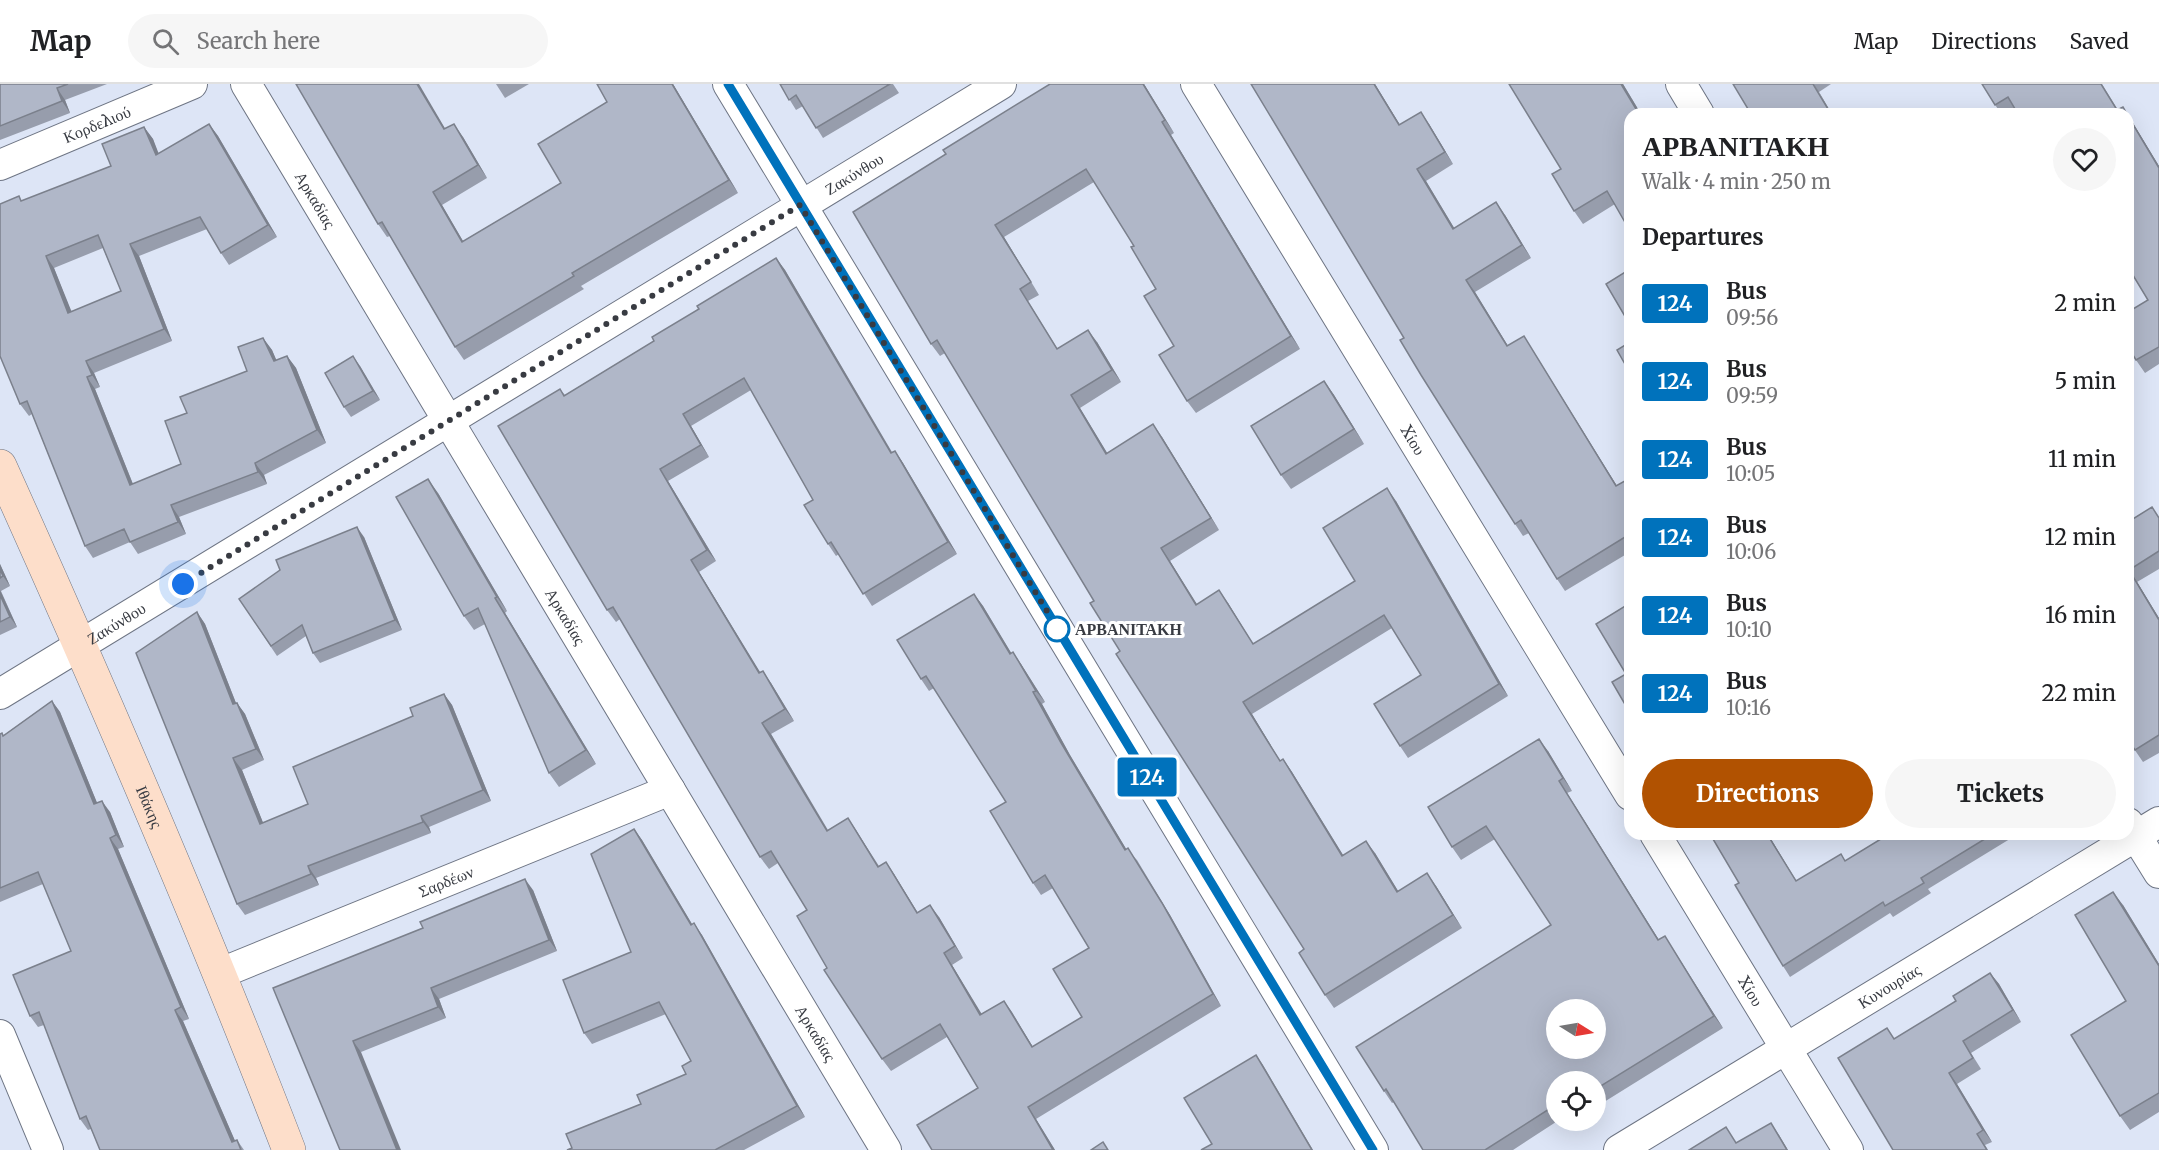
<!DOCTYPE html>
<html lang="en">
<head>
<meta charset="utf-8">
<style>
  body { margin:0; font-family:Merriweather,serif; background:#f6f6f6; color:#202124; height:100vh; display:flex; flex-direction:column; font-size:22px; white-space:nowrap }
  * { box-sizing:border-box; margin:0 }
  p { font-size:20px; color:#757577 }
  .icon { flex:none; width:33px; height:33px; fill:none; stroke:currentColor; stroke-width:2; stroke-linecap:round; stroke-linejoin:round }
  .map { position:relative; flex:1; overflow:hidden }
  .panel { position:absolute; left:1624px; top:24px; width:510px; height:732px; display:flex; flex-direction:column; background:#fff; border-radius:18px; box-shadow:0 6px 24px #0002 }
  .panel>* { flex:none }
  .badge { padding:0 12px; border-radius:4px; font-size:21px; line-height:39px }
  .needle { width:39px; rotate:101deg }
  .fabs { position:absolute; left:1546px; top:915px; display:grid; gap:12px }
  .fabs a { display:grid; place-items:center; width:60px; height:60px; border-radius:50%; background:#fff; box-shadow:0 6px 24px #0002; font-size:30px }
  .you { position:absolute; width:30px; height:30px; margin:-15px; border:4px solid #fff; border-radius:50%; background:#1a73e8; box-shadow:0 0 0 9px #1a73e833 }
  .map>.badge { position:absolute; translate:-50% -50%; box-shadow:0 0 0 3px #fff }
  h2 { padding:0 18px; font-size:22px; line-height:54px }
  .round { display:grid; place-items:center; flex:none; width:63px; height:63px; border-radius:32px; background:#f6f6f6 }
  .head { display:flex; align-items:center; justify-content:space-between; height:102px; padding:0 18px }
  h1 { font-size:28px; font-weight:700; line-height:45px }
  .button { display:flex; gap:12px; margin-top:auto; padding:12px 18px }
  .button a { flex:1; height:69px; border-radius:36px; background:#b15201; color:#fff; font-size:24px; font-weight:700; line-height:69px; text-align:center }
  .button a+a { background:#f6f6f6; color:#202124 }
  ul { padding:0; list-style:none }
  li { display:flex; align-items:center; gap:18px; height:78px; padding:0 18px }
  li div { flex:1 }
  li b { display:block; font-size:22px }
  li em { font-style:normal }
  li .badge { min-width:66px; font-weight:700; text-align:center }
  header { display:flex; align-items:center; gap:36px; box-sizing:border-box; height:84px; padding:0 30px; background:#fff; border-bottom:2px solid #e0e0e0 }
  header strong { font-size:28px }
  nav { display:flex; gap:33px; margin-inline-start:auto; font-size:21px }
  .search { width:420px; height:54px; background:#f6f6f6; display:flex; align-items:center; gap:15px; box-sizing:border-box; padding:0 21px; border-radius:33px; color:#757577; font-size:22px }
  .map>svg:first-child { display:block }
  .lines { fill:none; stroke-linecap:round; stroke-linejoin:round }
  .street-casing { stroke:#6e7584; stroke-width:32 }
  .secondary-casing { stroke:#6e7584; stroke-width:34 }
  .street { stroke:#fff; stroke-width:30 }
  .secondary { stroke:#fddeca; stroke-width:33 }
  .wall { fill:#979dac; fill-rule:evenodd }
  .shaded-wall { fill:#7b808c }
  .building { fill:#b0b7c8; stroke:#7b808c; stroke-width:1.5; fill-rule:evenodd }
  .line-casing { stroke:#fff; stroke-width:14 }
  .line { stroke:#0072bc; stroke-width:9 }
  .walk { stroke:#383b42; stroke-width:6; stroke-dasharray:0 10.8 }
  .stop-dot { fill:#fff; stroke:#0072bc; stroke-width:3 }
  .labels { text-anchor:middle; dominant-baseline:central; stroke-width:6; stroke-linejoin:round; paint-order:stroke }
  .street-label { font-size:16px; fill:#383b42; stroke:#fff }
  .stop-label { font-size:16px; font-weight:bold; fill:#383b42; stroke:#fff; text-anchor:start }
</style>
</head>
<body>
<header>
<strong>Map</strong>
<div class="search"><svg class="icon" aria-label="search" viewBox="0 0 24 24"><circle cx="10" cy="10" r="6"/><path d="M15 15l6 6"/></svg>Search here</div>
<nav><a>Map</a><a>Directions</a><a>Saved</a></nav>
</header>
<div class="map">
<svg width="2159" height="1066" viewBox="0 0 2159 1066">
  <rect width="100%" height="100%" fill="#dde5f6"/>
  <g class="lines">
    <defs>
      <g id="street">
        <path id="s1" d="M246,0L886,1066"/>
        <path d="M728,0L1373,1066"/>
        <path id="s2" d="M1196,0L1630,711"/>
        <path d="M1681,0L1699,30"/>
        <path id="s3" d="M0,81L192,0"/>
        <path id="s4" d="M0,610L1001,0"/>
        <path d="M2128,739L2159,789"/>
        <path id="s5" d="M1655,750L1848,1066"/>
        <path id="s6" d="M221,889L670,706"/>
        <path d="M0,951L48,1066"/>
        <path id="s7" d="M1619,1066L2159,738"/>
      </g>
      <g id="secondary">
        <path id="s8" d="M0,382C102,608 200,835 289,1066"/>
      </g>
    </defs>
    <use href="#street" class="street-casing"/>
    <use href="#secondary" class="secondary-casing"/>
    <use href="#street" class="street"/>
    <use href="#secondary" class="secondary"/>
  </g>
  <g class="wall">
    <path d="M0,0H107L65,16L70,29L0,56Z"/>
    <path d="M496,0H529L505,14Z"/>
    <path d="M597,0H673L738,109L581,202L584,205L464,276L455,263L390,152L387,153L378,140L445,45L463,53L487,94L442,121L463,157L561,99L607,18Z"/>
    <path d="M780,0H893L899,9L823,54L803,22L796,26Z"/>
    <path d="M1144,0L1174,49L1171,51L1300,265L1196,329L1187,317L1174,262L1156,205L1134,162L1094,98L1004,153L1039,211L1028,217L1057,264L1097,258L1121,298L1080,324L1107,369L1162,353L1219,446L1170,477L1196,520L1228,519L1253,560L1355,497L1396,417L1508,612L1408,674L1400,662L1421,591L1392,544L1252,630L1280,677L1283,675L1292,688L1343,771L1375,769L1398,807L1436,802L1462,844L1334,924L1325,911L1304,865L1120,567L1094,517L945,269L940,272L931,260L853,128Z"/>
    <path d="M1251,0H1375L1400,41L1429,40L1453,80L1426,97L1454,144L1505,131L1531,174L1475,208L1508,262L1532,265L1617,402L1630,394V468L1565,507L1557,495L1529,449L1523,452L1515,440L1404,254Z"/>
    <path d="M1623,0L1641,30H1630L1615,120L1583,140L1574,127Z"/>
    <path d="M1733,0H1831L1819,8Z"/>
    <path d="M1982,0H2102L2118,26L2123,23L2128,30H2018L2016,26L2009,30H2001Z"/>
    <path d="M2128,31L2159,82V280L2145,289L2136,276L2148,216L2128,183Z"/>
    <path d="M209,40L218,52L277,153L229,181L221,169L207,145L139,172L172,257L94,289L100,303L95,305L133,400L181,380L187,329L247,287L263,254L272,266L276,276L287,272L296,284L326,359L264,391L267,400L179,433L186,450L138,470L130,458L93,474L85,462L32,330L29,332L20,320L22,117L111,82L144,43L153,55L158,70ZM103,164L121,207L71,228L54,184Z"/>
    <path d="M776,174L785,186L892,368L895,367L903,379L957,470L872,522L839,470L836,472L828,460L813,416L751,306L691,342L709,373L668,397L716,477L699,488L760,589L771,599L794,637L771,650L828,746L848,734L879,782L886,778L894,790L918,829L939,833L963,874L952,881L981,930L1004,917L1033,963L1082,933L1089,864L1053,804L1041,811L1033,799L1006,718L934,604L929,607L921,595L974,510L983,522L1011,569L1021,580L1045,618L1042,620L1070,671L1126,765L1137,776L1170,831L1221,922L1036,1035L1055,1066H932L978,1004L947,953L891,987L882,975L827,884L807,826L778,779L769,785L760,773L620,535L616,538L607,526L560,305L565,311L654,257L699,225Z"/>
    <path d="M360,282L380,316L351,333L344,323Z"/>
    <path d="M1324,297L1334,311L1364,360L1291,405L1281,391Z"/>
    <path d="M438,409L507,527L505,529L596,680L559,703L549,689L485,540L474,546L464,532Z"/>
    <path d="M2159,433V485L2137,498L2159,534V669L2143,678L2128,656V438Z"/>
    <path d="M364,453L402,546L320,579L313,569L306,552L277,572L239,515Z"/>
    <path d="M0,480L10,502L1,507L17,543L0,551Z"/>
    <path d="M197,528L205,540L236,619H237L245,630L264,676L242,686L263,739L308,720L413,632L444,610L452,621L491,717L429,743L431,749L316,794L319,801L245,831L237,820Z"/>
    <path d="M52,617L60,628L97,719L110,728L124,763L118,765L189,935L183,937L235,1057L237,1056L244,1066H100L91,1045L88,1046L80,1035L44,941L38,943L30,932L71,867L43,800L0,818V650L4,651Z"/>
    <path d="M1548,667L1572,707L1567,709L1659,856L1665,852L1723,944L1596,1023V998H1557V1036H1559L1513,1066H1423L1394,1018L1392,1019L1384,1007L1551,841L1495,755L1461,776L1452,763Z"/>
    <path d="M634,745L642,756L692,840L702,851L805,1033L744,1066H567L572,1064L686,990L691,977L666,930L592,960L584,949L631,868Z"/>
    <path d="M1710,750H1768L1796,797L1841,770L1845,777L1889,750H2018L1928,805L1931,809L1893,833L1890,829L1790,893L1783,882L1739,799Z"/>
    <path d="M533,806L557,867L439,915L446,934L361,968L273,904Z"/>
    <path d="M2123,821L2159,880V1028L2130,1046L2120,1032L2126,917Z"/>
    <path d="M1990,889L1999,900L2021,938L1971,969L1981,985L1957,1000L1992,1058L1985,1061L1988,1066H1893L1956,917Z"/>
  </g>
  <g class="shaded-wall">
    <path d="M417,0H419L453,58L444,45Z"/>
    <path d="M672,0H673L738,109L729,96Z"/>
    <path d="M1143,0H1144L1174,49L1165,36Z"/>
    <path d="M1374,0H1375L1408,54L1399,41Z"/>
    <path d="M1621,0H1623L1641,30H1639Z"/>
    <path d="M1814,0L1819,8L1832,30H1831Z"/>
    <path d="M57,4L65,16L70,29L62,17Z"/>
    <path d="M1421,28L1429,40L1453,80L1445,68Z"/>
    <path d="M2128,31L2159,82V84L2128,32Z"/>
    <path d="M1162,38L1171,51L1300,265L1291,252Z"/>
    <path d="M209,40L218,52L277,153L268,141Z"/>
    <path d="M454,40L463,53L487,94L478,81Z"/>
    <path d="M144,43L153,55L164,83L156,71Z"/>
    <path d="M1417,85L1426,97L1462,157L1453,145Z"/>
    <path d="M433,108L442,121L471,171L462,158Z"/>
    <path d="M1496,118L1505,131L1531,174L1522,161Z"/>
    <path d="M995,141L1004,153L1039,211L1031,198Z"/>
    <path d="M130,160L139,172L172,257L164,245Z"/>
    <path d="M46,172L54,184L77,241L68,229Z"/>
    <path d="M776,174L785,186L899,381L891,369Z"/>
    <path d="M1466,196L1475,208L1516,275L1507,262Z"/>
    <path d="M1088,246L1097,258L1121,298L1112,286Z"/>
    <path d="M1524,252L1532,265L1625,415L1616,402Z"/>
    <path d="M263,254L272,266L282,289L274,277Z"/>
    <path d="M287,272L296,284L326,359L317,346Z"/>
    <path d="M353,272L360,282L380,316L373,307Z"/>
    <path d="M86,277L94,289L100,303L92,291Z"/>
    <path d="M87,293L95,305L138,413L130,401Z"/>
    <path d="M1324,297L1334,311L1364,360L1354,345Z"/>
    <path d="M1071,311L1080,324L1115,382L1106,370Z"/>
    <path d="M683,330L691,342L709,373L701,361Z"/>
    <path d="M1153,340L1162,353L1219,446L1211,434Z"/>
    <path d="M895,367L903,379L957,470L948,458Z"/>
    <path d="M255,379L264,391L267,400L258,388Z"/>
    <path d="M660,385L668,397L716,477L707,466Z"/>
    <path d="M428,395L438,409L507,527L497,513Z"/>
    <path d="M1387,404L1396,417L1508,612L1499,600Z"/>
    <path d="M171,421L179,433L186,450L178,438Z"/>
    <path d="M357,443L364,453L402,546L395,536Z"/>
    <path d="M1161,464L1170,477L1205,533L1196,521Z"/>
    <path d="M691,476L699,488L768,601L759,589Z"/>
    <path d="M0,480L10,502L3,492L0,485Z"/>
    <path d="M2129,486L2137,498L2159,534V536Z"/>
    <path d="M0,506L17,543L10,533L0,511Z"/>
    <path d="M1219,506L1228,519L1261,573L1253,560Z"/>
    <path d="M974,510L983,522L1019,582L1010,570Z"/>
    <path d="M495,514L505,529L596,680L586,666Z"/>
    <path d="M197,528L205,540L241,632L233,620Z"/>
    <path d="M1013,568L1021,580L1045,618L1036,607Z"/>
    <path d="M763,587L771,599L794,637L785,625Z"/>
    <path d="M1033,608L1042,620L1070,671L1134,778L1125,766L1061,659Z"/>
    <path d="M444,610L452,621L491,717L483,706Z"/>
    <path d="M52,617L60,628L102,731L94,720Z"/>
    <path d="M1243,618L1252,630L1288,690L1280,677Z"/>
    <path d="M237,619L245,630L264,676L256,665Z"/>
    <path d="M762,639L771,650L835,759L827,747Z"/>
    <path d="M1539,655L1548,667L1572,707L1563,694Z"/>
    <path d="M233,674L242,686L268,751L260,740Z"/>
    <path d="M1283,675L1292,688L1351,784L1342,772Z"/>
    <path d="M1559,697L1567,709L1667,869L1658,856Z"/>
    <path d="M102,717L110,728L124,763L116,751Z"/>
    <path d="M421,732L429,743L431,749L423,738Z"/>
    <path d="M848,734L856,746L886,795L878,783Z"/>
    <path d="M634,745L642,756L699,852L691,841Z"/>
    <path d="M1767,750H1768L1803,808L1796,797Z"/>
    <path d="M110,754L118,765L189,935L181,923Z"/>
    <path d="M1366,757L1375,769L1406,820L1397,808Z"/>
    <path d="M1128,764L1170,831L1221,922L1213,910Z"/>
    <path d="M886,778L894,790L925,841L917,829Z"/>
    <path d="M308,782L316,794L319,801L311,790Z"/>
    <path d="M1427,789L1436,802L1462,844L1453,831Z"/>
    <path d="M525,795L533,806L557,867L549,856Z"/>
    <path d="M2113,808L2123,821L2159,880V882Z"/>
    <path d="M930,821L939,833L963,874L955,862Z"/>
    <path d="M694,839L702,851L805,1033L797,1022Z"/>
    <path d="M1665,852L1673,865L1723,944L1714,932Z"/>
    <path d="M944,869L952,881L989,942L980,931Z"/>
    <path d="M1990,889L1999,900L2021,938L2013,926Z"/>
    <path d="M431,904L439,915L446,934L438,923Z"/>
    <path d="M1004,917L1012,928L1040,975L1032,963Z"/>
    <path d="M175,926L183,937L239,1066L232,1058Z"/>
    <path d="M353,957L361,968L401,1066H397Z"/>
    <path d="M1256,971L1263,981L1313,1066H1312Z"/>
    <path d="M1949,989L1957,1000L1992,1058L1983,1046Z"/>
    <path d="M1028,1023L1036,1035L1055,1066H1053Z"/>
    <path d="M1771,1039L1779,1051L1788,1066H1787Z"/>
  </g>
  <g class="building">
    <path d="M0,0H68L57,4L62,17L0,42Z"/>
    <path d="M296,0H417L444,45L454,40L478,81L433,108L462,158L561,99L538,60L607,18L597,0H672L729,96L572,189L574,192L455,263L382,138L378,140Z"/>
    <path d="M780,0H890L816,44L796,11L789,16Z"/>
    <path d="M1050,0H1143L1165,36L1162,38L1291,252L1187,317L1159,271L1174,262L1144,212L1156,205L1131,163L1134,162L1086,85L995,141L1031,198L1020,205L1057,265L1088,246L1112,286L1071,311L1106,370L1153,340L1211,434L1161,464L1196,521L1219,506L1253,560L1355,497L1323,444L1387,404L1499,600L1400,662L1374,620L1421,591L1384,531L1243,618L1280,677L1283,675L1342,772L1366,757L1397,808L1427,789L1453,831L1325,911L1299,869L1304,865L1116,570L1120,567L1090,519L1094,517L937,256L931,260L853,128L946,70L943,66Z"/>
    <path d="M1251,0H1374L1399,41L1421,28L1445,68L1417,85L1453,145L1496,118L1522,161L1466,196L1507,262L1524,252L1616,402L1630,394V450L1557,495L1521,436L1515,440L1421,291L1400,256L1404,254Z"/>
    <path d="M1509,0H1621L1639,30H1630V147L1607,107L1574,127L1552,90L1561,85Z"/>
    <path d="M1733,0H1813L1831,30H1751Z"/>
    <path d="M1982,0H2101L2117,26L2123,23L2127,30H2018L2008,13L1995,21Z"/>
    <path d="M2128,32L2159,84V263L2136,276L2128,263V228L2148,216L2128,183Z"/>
    <path d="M209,40L268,141L221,169L200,133L130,160L164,245L86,277L92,291L87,293L130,401L181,380L165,337L187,329L180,313L247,287L238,263L263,254L274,277L287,272L317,346L255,379L258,388L171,421L178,438L130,458L124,445L85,462L27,317L20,320L0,272V120L19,112L21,117L111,82L102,60L144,43L156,71ZM98,151L121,207L68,229L46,172Z"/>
    <path d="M776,174L891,369L895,367L948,458L863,510L831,458L828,460L804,421L813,416L744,294L683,330L701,361L660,385L707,466L691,476L759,589L763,587L785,625L762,639L827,747L848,734L878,783L886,778L917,829L930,821L955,862L944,869L980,931L1004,917L1032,963L1082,933L1053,885L1089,864L1045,791L1033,799L990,727L1006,718L926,592L921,595L897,556L974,510L1010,570L1013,568L1036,607L1033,608L1061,659L1125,766L1128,764L1162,819L1213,910L1028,1023L1053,1066H932L917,1041L978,1004L940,940L882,975L824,886L827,884L797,832L807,826L771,767L760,773L613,523L607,526L498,342L560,305L564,312L654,257L652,253L699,225L697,222Z"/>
    <path d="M1630,185V241L1606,200Z"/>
    <path d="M1630,258V289L1617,266Z"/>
    <path d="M353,272L373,307L344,323L325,289Z"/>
    <path d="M1324,297L1354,345L1281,391L1251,342Z"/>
    <path d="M428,395L497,513L495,514L586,666L549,689L478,524L464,532L396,413Z"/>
    <path d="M2152,423L2159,434V467L2129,486L2159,536V651L2135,666L2128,656V438Z"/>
    <path d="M357,443L395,536L313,569L302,541L271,562L239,515L280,486L276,476Z"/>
    <path d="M0,485L3,492L0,494Z"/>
    <path d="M0,511L10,533L0,538Z"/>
    <path d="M1630,519V629L1612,598L1626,590L1596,540Z"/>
    <path d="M197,528L233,620L237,619L256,665L233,674L260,740L308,720L293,683L413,632L410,624L444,610L483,706L421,732L423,738L308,782L311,790L237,820L136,569Z"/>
    <path d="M52,617L94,720L102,717L116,751L110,754L181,923L175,926L232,1058L237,1056L241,1066H100L86,1032L80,1035L39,928L30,932L13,891L71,867L38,788L0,804V650L2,649L3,652Z"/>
    <path d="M1539,655L1563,694L1559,697L1658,856L1665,852L1714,932L1596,1005V998H1557V1020L1485,1066H1423L1386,1005L1384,1007L1356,963L1551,841L1486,742L1452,763L1428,723ZM1557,926H1596V964H1557Z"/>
    <path d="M634,745L691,841L694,839L797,1022L715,1066H567L572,1064L566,1050L641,1020L637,1011L686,990L682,982L691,977L659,918L584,949L563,896L631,868L591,770Z"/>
    <path d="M1710,750H1767L1796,797L1841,770L1845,777L1889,750H1993L1921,794L1924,799L1885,822L1883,818L1783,882L1735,801L1739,799Z"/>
    <path d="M525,795L549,856L431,904L438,923L353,957L397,1066H340L273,904L423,844L420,838Z"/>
    <path d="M2113,808L2159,882V1009L2120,1032L2071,951L2126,917L2075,831Z"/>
    <path d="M1990,889L2013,926L1963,957L1973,974L1949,989L1983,1046L1977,1050L1987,1066H1893L1838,974L1887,944L1894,955L1956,917L1953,912Z"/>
    <path d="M1256,971L1312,1066H1201L1212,1060L1184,1014Z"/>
    <path d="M1771,1039L1787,1066H1689L1726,1043L1736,1059Z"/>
    <path d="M1103,1058L1108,1066H1091Z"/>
  </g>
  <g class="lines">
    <defs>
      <path id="line" d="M728,0L1373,1066"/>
    </defs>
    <use href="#line" class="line-casing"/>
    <use href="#line" class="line"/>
    <path class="walk" d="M183,500L800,121L1059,547L1057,545"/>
  </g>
  <circle class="stop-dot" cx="1057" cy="545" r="12"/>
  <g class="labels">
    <g class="street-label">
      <text stroke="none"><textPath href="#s3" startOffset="105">Κορδελιού</textPath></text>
      <text stroke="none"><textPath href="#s4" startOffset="1000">Ζακύνθου</textPath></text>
      <text stroke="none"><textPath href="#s1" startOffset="135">Αρκαδίας</textPath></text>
      <text stroke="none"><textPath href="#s2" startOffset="417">Χίου</textPath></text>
      <text stroke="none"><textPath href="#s1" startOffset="621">Αρκαδίας</textPath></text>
      <text stroke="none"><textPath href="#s4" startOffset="136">Ζακύνθου</textPath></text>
      <text stroke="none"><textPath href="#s8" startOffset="372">Ιθάκης</textPath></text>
      <text stroke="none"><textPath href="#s6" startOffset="243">Σαρδέων</textPath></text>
      <text stroke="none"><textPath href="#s7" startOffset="316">Κυνουρίας</textPath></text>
      <text stroke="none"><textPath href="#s5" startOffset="184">Χίου</textPath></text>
      <text stroke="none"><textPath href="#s1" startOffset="1107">Αρκαδίας</textPath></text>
    </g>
    <g class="stop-label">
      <text x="1075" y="545">ΑΡΒΑΝΙΤΑΚΗ</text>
    </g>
  </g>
</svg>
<div class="fabs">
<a><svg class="needle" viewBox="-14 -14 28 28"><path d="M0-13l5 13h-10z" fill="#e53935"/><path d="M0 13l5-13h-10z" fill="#757577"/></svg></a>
<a><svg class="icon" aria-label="locate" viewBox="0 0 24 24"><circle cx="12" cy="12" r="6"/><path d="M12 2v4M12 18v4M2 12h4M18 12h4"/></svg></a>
</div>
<div class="you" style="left:183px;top:500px"></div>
<b class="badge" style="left:1147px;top:693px;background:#0072bc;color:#fff">124</b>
<section class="panel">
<div class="head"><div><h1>ΑΡΒΑΝΙΤΑΚΗ</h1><p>Walk · 4 min · 250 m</p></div><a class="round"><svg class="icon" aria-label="heart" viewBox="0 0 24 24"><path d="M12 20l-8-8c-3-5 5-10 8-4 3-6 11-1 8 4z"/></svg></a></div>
<h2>Departures</h2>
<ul>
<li><span class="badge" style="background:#0072bc;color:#fff">124</span><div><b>Bus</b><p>09:56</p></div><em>2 min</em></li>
<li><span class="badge" style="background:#0072bc;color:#fff">124</span><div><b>Bus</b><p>09:59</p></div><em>5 min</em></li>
<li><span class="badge" style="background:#0072bc;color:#fff">124</span><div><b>Bus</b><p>10:05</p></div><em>11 min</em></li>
<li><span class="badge" style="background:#0072bc;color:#fff">124</span><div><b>Bus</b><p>10:06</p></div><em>12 min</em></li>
<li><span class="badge" style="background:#0072bc;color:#fff">124</span><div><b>Bus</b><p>10:10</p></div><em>16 min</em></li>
<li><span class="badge" style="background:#0072bc;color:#fff">124</span><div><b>Bus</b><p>10:16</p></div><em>22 min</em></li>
</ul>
<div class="button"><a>Directions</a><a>Tickets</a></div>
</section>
</div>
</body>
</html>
